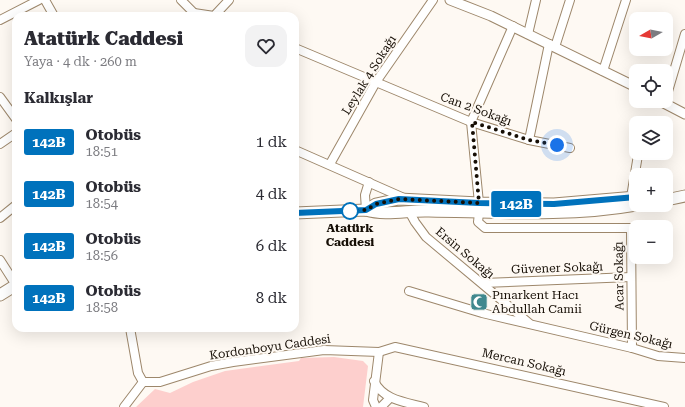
<!DOCTYPE html>
<html lang="tr">
<head>
<meta charset="utf-8">
<style>
  body { margin:0; font-family:"Roboto Serif",serif; background:#f2f2f3; color:#2b2b33; height:100vh; display:flex; flex-direction:column; font-size:15px; white-space:nowrap }
  * { box-sizing:border-box; margin:0 }
  p { font-size:13px; color:#7c7c81 }
  .icon { flex:none; width:22px; height:22px; fill:none; stroke:currentColor; stroke-width:2; stroke-linecap:round; stroke-linejoin:round }
  .map { position:relative; flex:1; overflow:hidden }
  .side { position:absolute; left:12px; top:12px; width:287px; height:320px; display:flex; flex-direction:column; background:#fff; border-radius:12px; box-shadow:0 4px 16px #0002 }
  .side>* { flex:none }
  .badge { padding:0 8px; border-radius:3px; font-size:14px; line-height:26px }
  .needle { width:26px; rotate:261deg }
  .fabs { position:absolute; left:629px; top:12px; display:grid; gap:8px }
  .fabs a { display:grid; place-items:center; width:44px; height:44px; border-radius:8px; background:#fff; box-shadow:0 4px 16px #0002; font-size:20px }
  .you { position:absolute; width:20px; height:20px; margin:-10px; border:3px solid #fff; border-radius:50%; background:#1a73e8; box-shadow:0 0 0 6px #1a73e833 }
  .map>.badge { position:absolute; translate:-50% -50%; box-shadow:0 0 0 2px #fff }
  h2 { padding:0 12px; font-size:15px; line-height:36px }
  .round { display:grid; place-items:center; flex:none; width:42px; height:42px; border-radius:12px; background:#f2f2f3 }
  .head { display:flex; align-items:center; justify-content:space-between; height:68px; padding:0 12px }
  h1 { font-size:19px; font-weight:800; line-height:30px }
  ul { padding:0; list-style:none }
  li { display:flex; align-items:center; gap:12px; height:52px; padding:0 12px }
  li div { flex:1 }
  li b { display:block; font-size:15px }
  li em { font-style:normal }
  li .badge { min-width:44px; font-weight:700; text-align:center }
  .map>svg:first-child { display:block }
  .green { fill:#fdcfcd }
  .lines { fill:none; stroke-linecap:round; stroke-linejoin:round }
  .minor-casing { stroke:#9d876b; stroke-width:10 }
  .tertiary-casing { stroke:#9d876b; stroke-width:11 }
  .secondary-casing { stroke:#9d876b; stroke-width:13 }
  .minor { stroke:#fff; stroke-width:8 }
  .tertiary { stroke:#fff; stroke-width:9 }
  .secondary { stroke:#fff; stroke-width:11 }
  .line-casing { stroke:#fff; stroke-width:9 }
  .line { stroke:#0072bc; stroke-width:6 }
  .walk { stroke:#160e05; stroke-width:4; stroke-dasharray:0 7.2 }
  .stop-dot { fill:#fff; stroke:#0072bc; stroke-width:2 }
  .labels { text-anchor:middle; dominant-baseline:central; stroke-width:4; stroke-linejoin:round; paint-order:stroke }
  .street-label { font-size:12px; fill:#160e05; stroke:#fef9f3 }
  .stop-label { font-size:12px; font-weight:bold; fill:#160e05; stroke:#fef9f3 }
  .poi-label { font-size:12px; fill:#160e05; stroke:#fef9f3; text-anchor:start }
</style>
</head>
<body>
<div class="map">
<svg width="685" height="407" viewBox="0 0 685 407">
  <rect width="100%" height="100%" fill="#fef9f3"/>
  <path class="green" d="M334,357L363,361L368,366L363,407H136L155,389L170,393L193,382L225,371L299,361L301,358Z"/>
  <g class="lines">
    <defs>
      <g id="minor">
        <path d="M45,0L54,16"/>
        <path d="M181,0L194,13"/>
        <path d="M194,13L214,16L229,0"/>
        <path d="M0,20L39,0"/>
        <path d="M528,34L536,0"/>
        <path d="M555,47L570,0"/>
        <path d="M295,48L471,122L529,140L570,148"/>
        <path d="M603,71L626,0"/>
        <path d="M0,97L16,119"/>
        <path d="M666,98L685,34"/>
        <path d="M529,140L549,44"/>
        <path d="M0,144L16,133"/>
        <path d="M295,150L404,198"/>
        <path d="M330,164L376,82L433,0"/>
        <path d="M631,197L638,155"/>
        <path d="M479,203L471,122L513,26"/>
        <path d="M366,210L365,195L369,182"/>
        <path d="M409,211L415,222L426,237L529,323"/>
        <path d="M479,213L478,222L485,228H631L632,348"/>
        <path d="M0,218L16,205"/>
        <path d="M0,260L16,285"/>
        <path d="M483,283L631,277"/>
        <path d="M409,291L482,313L632,348L658,356L685,358"/>
        <path d="M130,328L138,373L143,382"/>
        <path d="M374,381C383,400 405,402 424,407"/>
        <path d="M143,382H160L211,366L233,362L324,350L379,352L395,347L664,407"/>
        <path d="M124,407L143,382"/>
        <path d="M376,407L373,400L379,352"/>
        <path d="M381,407L390,398"/>
      </g>
      <g id="tertiary">
        <path d="M450,0L491,16L636,87"/>
        <path d="M660,101L685,114"/>
      </g>
      <g id="secondary">
        <path d="M666,200L685,196"/>
        <path d="M366,210L376,204L399,199L479,203L554,204L636,197"/>
        <path d="M295,213L366,210C386,216 409,210 429,211C498,212 568,217 636,205"/>
        <path d="M0,295L16,285"/>
      </g>
    </defs>
    <use href="#minor" class="minor-casing"/>
    <use href="#tertiary" class="tertiary-casing"/>
    <use href="#secondary" class="secondary-casing"/>
    <use href="#minor" class="minor"/>
    <use href="#tertiary" class="tertiary"/>
    <use href="#secondary" class="secondary"/>
  </g>
  <g class="lines">
    <defs>
      <path id="line" d="M295,213L366,210L376,204L399,199L479,203L554,204L636,197"/>
    </defs>
    <use href="#line" class="line-casing"/>
    <use href="#line" class="line"/>
    <path class="walk" d="M350,211L366,210L376,204L399,199L479,203L472,122L529,140L557,145"/>
  </g>
  <defs>
    <symbol id="mosque-square" viewBox="-11 -11 22 22"><rect x="-9" y="-9" width="18" height="18" rx="4" fill="#40888e" stroke="#fef9f3"/><path d="M3.5-4.9A6 6 0 1 0 3.5 4.9A5 5 0 1 1 3.5-4.9Z" fill="#fff"/></symbol>
  </defs>
  <g fill-rule="evenodd">
    <use href="#mosque-square" x="469" y="292" width="20" height="20"/>
  </g>
  <circle class="stop-dot" cx="350" cy="211" r="8"/>
  <g class="labels">
    <g class="street-label">
      <text transform="translate(369 75) rotate(-58)">Leylak 4 Sokağı</text>
      <text transform="translate(476 109) rotate(20)">Can 2 Sokağı</text>
      <text transform="translate(465 253) rotate(40)">Ersin Sokağı</text>
      <text transform="translate(557 268) rotate(-2)">Güvener Sokağı</text>
      <text transform="translate(619 276) rotate(-91)">Acar Sokağı</text>
      <text transform="translate(631 335) rotate(13)">Gürgen Sokağı</text>
      <text transform="translate(270 347) rotate(-8)">Kordonboyu Caddesi</text>
      <text transform="translate(524 362) rotate(13)">Mercan Sokağı</text>
    </g>
    <g class="stop-label">
      <text x="350" y="228">Atatürk<tspan x="350" dy="14">Caddesi</tspan></text>
    </g>
    <g class="poi-label">
      <text x="492" y="295">Pınarkent Hacı<tspan x="492" dy="14">Abdullah Camii</tspan></text>
    </g>
  </g>
</svg>
<div class="fabs">
<a><svg class="needle" viewBox="-14 -14 28 28"><path d="M0-13l5 13h-10z" fill="#e53935"/><path d="M0 13l5-13h-10z" fill="#7c7c81"/></svg></a>
<a><svg class="icon" aria-label="locate" viewBox="0 0 24 24"><circle cx="12" cy="12" r="6"/><path d="M12 2v4M12 18v4M2 12h4M18 12h4"/></svg></a>
<a><svg class="icon" aria-label="layers" viewBox="0 0 24 24"><path d="M12 4l9 5-9 5-9-5zM3 14l9 5 9-5"/></svg></a>
<a>+</a>
<a>−</a>
</div>
<div class="you" style="left:557px;top:145px"></div>
<b class="badge" style="left:516px;top:204px;background:#0072bc;color:#fff">142B</b>
<section class="side">
<div class="head"><div><h1>Atatürk Caddesi</h1><p>Yaya · 4 dk · 260 m</p></div><a class="round"><svg class="icon" aria-label="heart" viewBox="0 0 24 24"><path d="M12 20l-8-8c-3-5 5-10 8-4 3-6 11-1 8 4z"/></svg></a></div>
<h2>Kalkışlar</h2>
<ul>
<li><span class="badge" style="background:#0072bc;color:#fff">142B</span><div><b>Otobüs</b><p>18:51</p></div><em>1 dk</em></li>
<li><span class="badge" style="background:#0072bc;color:#fff">142B</span><div><b>Otobüs</b><p>18:54</p></div><em>4 dk</em></li>
<li><span class="badge" style="background:#0072bc;color:#fff">142B</span><div><b>Otobüs</b><p>18:56</p></div><em>6 dk</em></li>
<li><span class="badge" style="background:#0072bc;color:#fff">142B</span><div><b>Otobüs</b><p>18:58</p></div><em>8 dk</em></li>
</ul>
</section>
</div>
</body>
</html>
